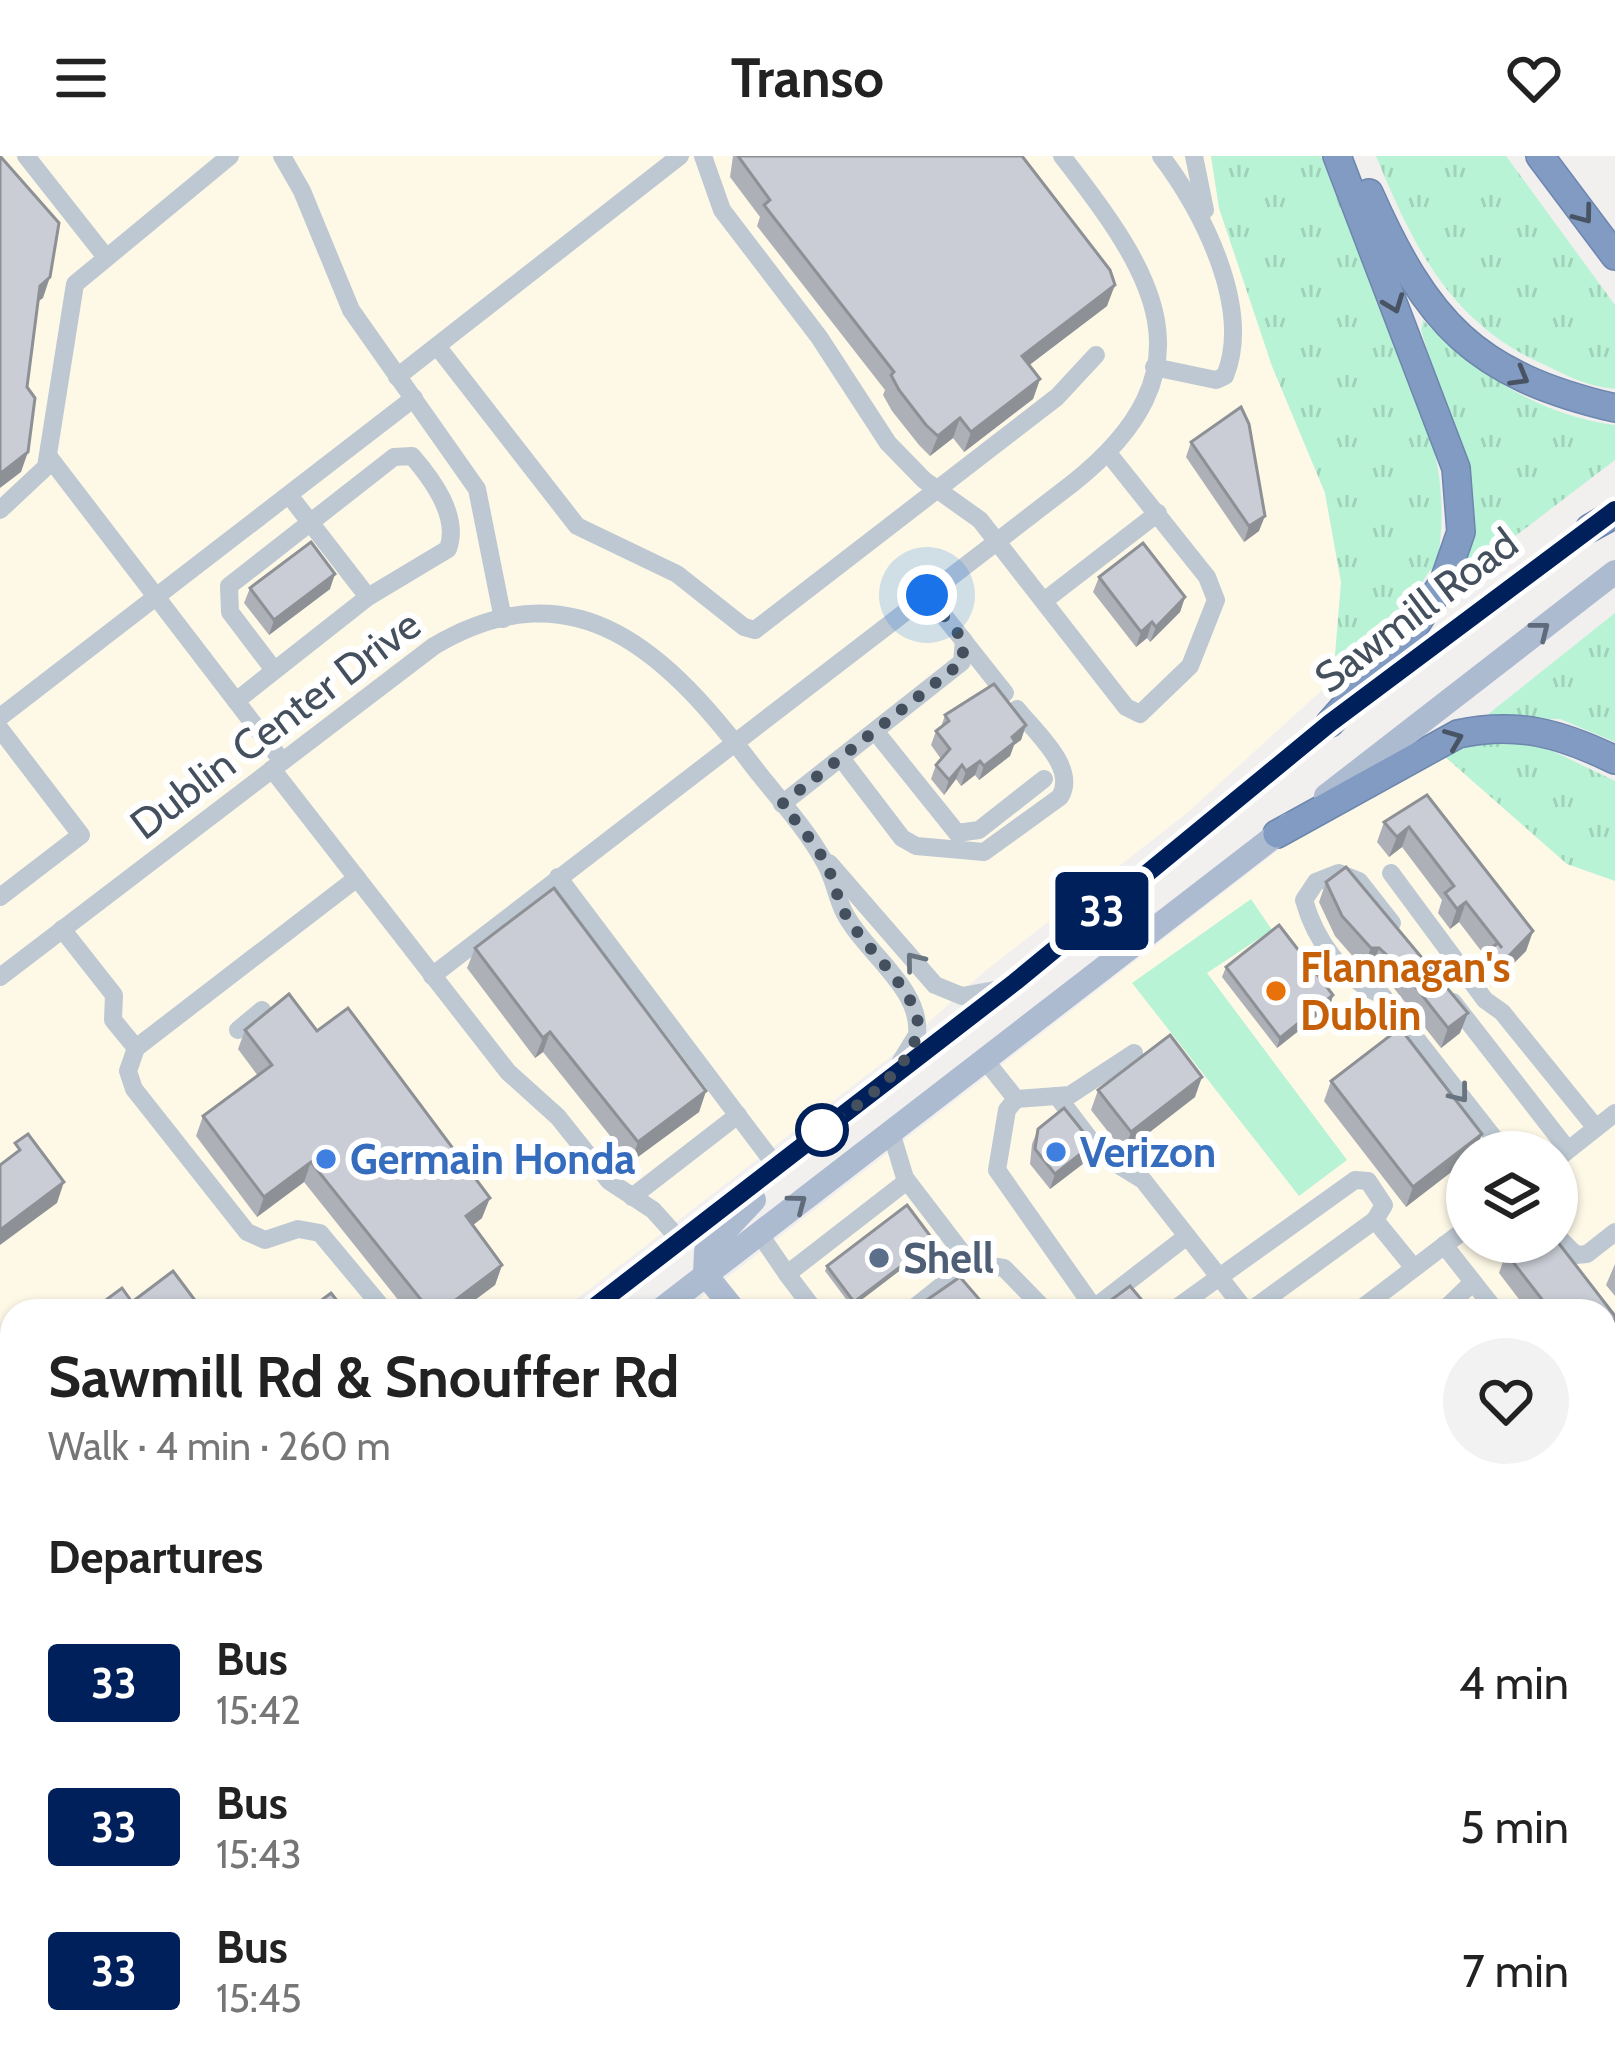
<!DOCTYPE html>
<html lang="en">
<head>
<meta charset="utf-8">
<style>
  body { margin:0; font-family:Cabin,sans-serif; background:#f2f2f2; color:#222; height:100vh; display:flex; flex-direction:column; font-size:45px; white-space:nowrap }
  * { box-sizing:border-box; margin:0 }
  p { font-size:39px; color:#767676 }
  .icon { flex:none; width:66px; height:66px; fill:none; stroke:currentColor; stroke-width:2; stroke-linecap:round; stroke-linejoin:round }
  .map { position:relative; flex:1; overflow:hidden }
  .sheet { position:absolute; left:0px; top:1143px; width:1617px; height:771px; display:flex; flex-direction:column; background:#fff; border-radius:36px 36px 0 0; box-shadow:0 3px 9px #0004 }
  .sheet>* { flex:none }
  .badge { padding:0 24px; border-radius:9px; font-size:42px; line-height:78px }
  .buttons { position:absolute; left:1446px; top:975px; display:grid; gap:24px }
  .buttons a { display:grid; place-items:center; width:132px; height:132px; border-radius:50%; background:#fff; box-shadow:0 3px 9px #0004; font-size:60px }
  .you { position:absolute; width:60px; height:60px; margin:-30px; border:9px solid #fff; border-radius:50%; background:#1a73e8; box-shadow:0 0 0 18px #1a73e833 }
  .map>.badge { position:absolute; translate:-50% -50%; box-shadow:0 0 0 6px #fff }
  h2 { padding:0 48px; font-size:45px; line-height:108px }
  .round { display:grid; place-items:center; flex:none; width:126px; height:126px; border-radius:63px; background:#f2f2f2 }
  .summary { display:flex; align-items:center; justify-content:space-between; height:204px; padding:0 48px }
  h1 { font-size:57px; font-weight:700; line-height:90px }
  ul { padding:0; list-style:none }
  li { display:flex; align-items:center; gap:36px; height:144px; padding:0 48px }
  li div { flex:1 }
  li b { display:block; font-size:45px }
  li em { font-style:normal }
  li .badge { min-width:132px; font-weight:700; text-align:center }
  header { display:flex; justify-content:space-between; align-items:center; height:156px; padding:0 48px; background:#fff; font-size:54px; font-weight:700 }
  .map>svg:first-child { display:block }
  .commercial { fill:#fef9e7; fill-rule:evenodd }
  .grass { fill:url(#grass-tufts) }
  .garden { fill:#b9f3d5 }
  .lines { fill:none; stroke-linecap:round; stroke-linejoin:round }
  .highway-casing { stroke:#6d86ae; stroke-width:30 }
  .minor { stroke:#bec8d2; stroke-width:18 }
  .major { stroke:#acbbd0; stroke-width:24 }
  .highway { stroke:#829bc2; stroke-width:27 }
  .wall { fill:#aeb0b7 }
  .shaded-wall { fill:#8d9095 }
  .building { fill:#cacdd5; stroke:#8d9095; stroke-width:3 }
  .oneway { stroke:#485463 }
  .oneway2 { stroke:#5f6b7a }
  .oneway3 { stroke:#697481 }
  .line-casing { stroke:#fff; stroke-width:27 }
  .line { stroke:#00205b; stroke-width:18 }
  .walk { stroke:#45505e; stroke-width:12; stroke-dasharray:0 21.6 }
  .food-dot { fill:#e8710a; stroke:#fff; stroke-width:4.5 }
  .stop-dot { fill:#fff; stroke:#00205b; stroke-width:6 }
  .shop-dot { fill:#3f7fe0; stroke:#fff; stroke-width:4.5 }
  .service-dot { fill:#5c6f8a; stroke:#fff; stroke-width:4.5 }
  .labels { text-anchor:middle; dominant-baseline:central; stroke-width:12; stroke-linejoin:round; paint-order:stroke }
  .street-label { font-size:42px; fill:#45505e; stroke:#fff }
  .food-label { font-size:42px; font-weight:bold; fill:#c56008; stroke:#fff; text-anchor:start }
  .shop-label { font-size:42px; font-weight:bold; fill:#366cbe; stroke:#fff; text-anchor:start }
  .service-label { font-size:42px; font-weight:bold; fill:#4e5e75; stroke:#fff; text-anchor:start }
</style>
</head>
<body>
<header><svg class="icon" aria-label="menu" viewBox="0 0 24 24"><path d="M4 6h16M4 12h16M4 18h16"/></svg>Transo<svg class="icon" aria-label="heart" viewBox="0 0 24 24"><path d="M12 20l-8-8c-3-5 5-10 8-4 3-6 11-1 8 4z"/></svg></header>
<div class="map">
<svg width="1615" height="1913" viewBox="0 0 1615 1913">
  <defs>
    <pattern id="grass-tufts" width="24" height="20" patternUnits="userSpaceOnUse" patternTransform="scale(3)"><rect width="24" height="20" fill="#b9f3d5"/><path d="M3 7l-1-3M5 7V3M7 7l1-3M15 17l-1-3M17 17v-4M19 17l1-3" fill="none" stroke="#a0d2b9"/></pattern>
  </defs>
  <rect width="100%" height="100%" fill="#f2efef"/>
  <g class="commercial">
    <path d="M0,0H1211L1219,52L1272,210L1325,337L1341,426L1333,524L1188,656L984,816L894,898L561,1155H12V1601L0,1612Z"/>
    <path d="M1443,599L1567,708L1615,725V1598L1605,1606V1155H684L1281,692ZM1467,996H1557V1086H1467Z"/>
    <path d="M12,1719V1902H210L219,1913H0V1728Z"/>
  </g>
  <g class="grass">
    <path d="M1211,0H1321L1432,285C1444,333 1444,368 1436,417L1430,414L1401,460L1333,524L1341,426L1325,337L1272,210L1219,52Z"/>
    <path d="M1376,0H1506L1615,149V233C1590,231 1567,220 1545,209C1451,168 1413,90 1376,0Z"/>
    <path d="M1423,164C1476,218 1540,259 1615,269V304L1455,426L1470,332L1421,174Z"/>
    <path d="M1615,457V586L1560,563H1482Z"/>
    <path d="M1500,581L1540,589L1615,625V725L1567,708L1443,599Z"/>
  </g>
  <path class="garden" d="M1251,743L1272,774L1207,817L1347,1004L1299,1040L1132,827Z"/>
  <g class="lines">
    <defs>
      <g id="highway">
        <path d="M1540,0L1615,100"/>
        <path d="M1369,37C1427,167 1474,219 1615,252"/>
        <path d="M1590,372L1615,358"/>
        <path d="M1330,567L1411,476L1444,425L1461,376L1456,312L1337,0"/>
        <path d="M1277,678L1458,578C1517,565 1562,578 1615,604"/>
      </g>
    </defs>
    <use href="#highway" class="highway-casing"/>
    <g class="minor">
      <path d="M26,0L105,100"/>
      <path d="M282,0L302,35L351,154L477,333L503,463"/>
      <path d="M703,0L722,54L819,181L888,287L924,324L980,364L1126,551L1140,558L1190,510L1216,444L1207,421L1108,297"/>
      <path d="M1194,0L1205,54"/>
      <path d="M437,190L577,370L677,418L744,471L755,474L1057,241L1096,199"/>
      <path d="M1154,211L1216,224L1225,220C1253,151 1201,53 1161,0"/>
      <path d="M397,221L680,0"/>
      <path d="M49,301L282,605"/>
      <path d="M289,339L368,441"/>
      <path d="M0,354L46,311L75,128L230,0"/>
      <path d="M1044,445L1158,357"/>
      <path d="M963,484L1005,537"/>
      <path d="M236,545L368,441L448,393C460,360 432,323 412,300L394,301L229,430L230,456L274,514"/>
      <path d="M0,561L414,242"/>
      <path d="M0,573L81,679L0,741"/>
      <path d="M875,575L957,677L979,674L1044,623"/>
      <path d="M841,602L902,682L916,690L984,696L1060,641C1078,612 1035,576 1017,553"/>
      <path d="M272,613L508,916L558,961L609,1025L653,1054L680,1084"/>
      <path d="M782,648L962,506L964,485L927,439"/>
      <path d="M829,707L935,829L962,840L1000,833"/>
      <path d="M1391,717L1485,844L1502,856L1596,972"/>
      <path d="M558,721L776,1010"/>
      <path d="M357,722L136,892L128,915L134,933L247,1076L265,1084L298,1073L320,1077L385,1155"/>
      <path d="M1392,767L1359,725L1339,717L1316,726L1304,744C1315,784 1343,823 1382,839L1505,996"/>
      <path d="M62,773L114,839L113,864L136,892"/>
      <path d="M432,820L1073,327C1217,212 1154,118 1062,0"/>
      <path d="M0,821L434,490C578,405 670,501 753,610C777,641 805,671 824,705C834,721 836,740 844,756C864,796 922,832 917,879L901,905"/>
      <path d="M1453,846L1568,994"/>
      <path d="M238,874L262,854"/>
      <path d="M985,904L1016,943L1070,939L1134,897"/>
      <path d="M1057,940L1101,998L1143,1024L1187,1080"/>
      <path d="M1016,943L1007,954L997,1014L1094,1152L1187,1080L1246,1155"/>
      <path d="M891,976L905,1022L970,1107L1004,1112L1046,1155"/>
      <path d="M1557,1003L1615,957"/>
      <path d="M632,1041L738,959"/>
      <path d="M759,1077L787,1118"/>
      <path d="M1557,1080L1576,1099L1587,1098L1615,1076"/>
      <path d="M1444,1089L1496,1155"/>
      <path d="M815,1155L787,1118L907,1025"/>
      <path d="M910,1155L970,1107"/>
      <path d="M1172,1155L1355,1024L1368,1025L1384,1049L1375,1064"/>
      <path d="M1250,1155L1375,1064L1414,1112"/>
      <path d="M1358,1155L1467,1072"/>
      <path d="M1443,1155L1473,1126"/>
      <path d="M1605,1294L1615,1307"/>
      <path d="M1605,1340L1615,1332"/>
      <path d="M1605,1374L1615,1366"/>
      <path d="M1605,1403L1615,1417"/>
      <path d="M0,1526L12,1542"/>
      <path d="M0,1602L12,1617"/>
      <path d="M1605,1761L1615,1773"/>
      <path d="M1605,1851L1615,1843"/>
      <path d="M0,1886L12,1876"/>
      <path d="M137,1902L145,1913"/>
      <path d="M510,1913L524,1902"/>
      <path d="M945,1913L959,1902"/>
      <path d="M1524,1913L1539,1902"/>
    </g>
    <g class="major">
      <path d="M1326,640L1615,416"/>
      <path d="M705,1118L706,1095L754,1044"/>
      <path d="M705,1118L735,1155"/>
      <path d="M589,1155L1015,826L1330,567L1603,362"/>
      <path d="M659,1155L1289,669"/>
      <path d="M0,1644L12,1634"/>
      <path d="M0,1701L12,1691"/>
      <path d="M231,1902L239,1913"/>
      <path d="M282,1902L291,1913"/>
      <path d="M1324,1902L1332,1913"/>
    </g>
    <use href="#highway" class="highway"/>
  </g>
  <g class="wall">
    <path d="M733,0H1022L1107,150L1029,209L1040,223L1033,243L964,296L953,282L930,300L919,289L892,255L883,239L885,234L757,70L760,61L730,21Z"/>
    <path d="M1191,286L1259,375L1244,386L1186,301Z"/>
    <path d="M1099,421L1185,441L1180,456L1150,486L1147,482L1136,491L1093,436Z"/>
    <path d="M250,432L330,433L269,479L244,447Z"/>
    <path d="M945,559L1026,569L1021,584L1014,589L1010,600L979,624L975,619L961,630L956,623L944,639L931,623L936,609L941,603L931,589L936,575L941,571Z"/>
    <path d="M1427,639L1533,775L1526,795L1491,830L1480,815L1485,800L1459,766L1450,773L1438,757L1442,744L1402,691L1389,701L1377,686L1384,666Z"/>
    <path d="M1326,726L1460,877L1441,892L1393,831L1372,812H1363L1335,780L1319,746Z"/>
    <path d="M475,792L706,935L699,956L631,1006L543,896L535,902L467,812Z"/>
    <path d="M1226,811L1333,839L1330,850L1277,892L1222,821Z"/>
    <path d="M245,874L317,875L482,1062L473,1069L502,1109L495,1129L460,1155H407L304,1026L257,1061L196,980L203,960L258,920L238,893Z"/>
    <path d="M1331,925L1482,978L1406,1051L1324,945Z"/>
    <path d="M1098,934L1195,941L1124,996L1091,954Z"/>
    <path d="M1038,973L1093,988L1088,1004L1050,1033L1030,1008L1032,988Z"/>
    <path d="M934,1085L932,1090L852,1151L825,1115L827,1110Z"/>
    <path d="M1506,1097L1615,1160V1267L1605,1254V1155H1528L1499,1117Z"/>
    <path d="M1615,1108V1140L1606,1129Z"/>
    <path d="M0,1186L12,1202V1375L10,1377L4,1369L0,1372Z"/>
    <path d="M1615,1695V1722L1608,1713Z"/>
    <path d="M352,1902H491V1910L488,1913H360Z"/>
    <path d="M1434,1902H1488L1484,1913H1442Z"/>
  </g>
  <g class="shaded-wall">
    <path d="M50,121L43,142L32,150L40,130Z"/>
    <path d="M1115,129L1107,150L1015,220L1022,200Z"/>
    <path d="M1040,223L1033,243L964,296L971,276Z"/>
    <path d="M960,262L953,282L930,300L938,280Z"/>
    <path d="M28,296L21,316L0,332V318Z"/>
    <path d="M1265,360L1259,375L1244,386L1249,370Z"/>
    <path d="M335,418L330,433L269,479L274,464Z"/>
    <path d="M1185,441L1180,456L1150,486L1156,471Z"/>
    <path d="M1152,466L1147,482L1136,491L1141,476Z"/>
    <path d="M1026,569L1021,584L1014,589L1010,600L979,624L984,610L1012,581Z"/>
    <path d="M980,605L975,619L961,630L966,615Z"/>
    <path d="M962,609L956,623L944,639L949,624Z"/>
    <path d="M1409,671L1402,691L1389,701L1397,681Z"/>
    <path d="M1466,746L1459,766L1450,773L1457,753Z"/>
    <path d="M1533,775L1526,795L1491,830L1499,810Z"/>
    <path d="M1371,792H1379L1372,812H1363Z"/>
    <path d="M1333,839L1330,850L1277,892L1280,882Z"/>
    <path d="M1468,857L1460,877L1441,892L1448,872Z"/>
    <path d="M550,876L543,896L535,902L543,882Z"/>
    <path d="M1202,921L1195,941L1124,996L1131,976Z"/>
    <path d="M706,935L699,956L631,1006L638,986Z"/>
    <path d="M1482,978L1475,996H1467V1004L1406,1051L1413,1031Z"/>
    <path d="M1093,988L1088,1004L1050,1033L1055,1018Z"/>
    <path d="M311,1006L304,1026L257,1061L264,1041Z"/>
    <path d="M64,1026L57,1047L0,1089V1074Z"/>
    <path d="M490,1042L482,1062L459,1080L466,1060Z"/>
    <path d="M934,1085L932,1090L852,1151L854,1146Z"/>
    <path d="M502,1109L495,1129L460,1155H441Z"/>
    <path d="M12,1349L4,1369L0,1372V1358Z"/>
    <path d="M1473,1902H1488L1484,1913H1466Z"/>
  </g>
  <g class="building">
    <path d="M0,0L59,67L50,121L40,130L27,231L35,242L28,296L0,318Z"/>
    <path d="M738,0H1022L1110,114L1115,129L1022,200L1040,223L971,276L960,262L938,280L926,269L899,234L891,219L894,216L764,49L770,44Z"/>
    <path d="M1241,251L1249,268L1265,360L1249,370L1191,286Z"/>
    <path d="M311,386L335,418L274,464L250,432Z"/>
    <path d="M1143,387L1185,441L1156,471L1152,466L1141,476L1099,421Z"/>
    <path d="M994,528L1026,569L1012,581L1015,586L984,610L980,605L966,615L962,609L949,624L936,609L950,593L936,575L949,565L945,559Z"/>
    <path d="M1427,639L1533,775L1499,810L1487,795L1498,787L1502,792L1466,746L1457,753L1445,737L1454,730L1409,671L1397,681L1384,666Z"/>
    <path d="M1346,711L1468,857L1448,872L1400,811L1379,792H1371L1342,760L1326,726Z"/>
    <path d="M554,732L706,935L638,986L550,876L543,882L475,792Z"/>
    <path d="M1279,769L1333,839L1280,882L1226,811Z"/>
    <path d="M289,838L317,875L348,852L490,1042L466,1060L502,1109L441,1155H430L311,1006L264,1041L203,960L272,909L245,874Z"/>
    <path d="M1400,872L1482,978L1413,1031L1331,925Z"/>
    <path d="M1170,879L1202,921L1131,976L1098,934Z"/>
    <path d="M1064,952L1093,988L1055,1018L1035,993L1038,973Z"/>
    <path d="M28,978L64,1026L0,1074V1009L20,994L15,987Z"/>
    <path d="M907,1049L934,1085L854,1146L827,1110Z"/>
    <path d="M1557,1085L1615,1160V1238L1605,1225V1155H1551L1506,1097L1521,1086Z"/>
    <path d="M173,1115L203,1155H91L122,1132L132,1146Z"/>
    <path d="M960,1121L979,1143L965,1155H911Z"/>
    <path d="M1130,1130L1151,1155H1107L1103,1150Z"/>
    <path d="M331,1137L345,1155H307Z"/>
    <path d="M0,1186L12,1202V1349L0,1358Z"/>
    <path d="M1605,1662L1609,1683L1605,1684Z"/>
    <path d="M12,1902H116L124,1913H0V1910Z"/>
    <path d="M357,1902H491L493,1905L483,1913H366Z"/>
    <path d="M751,1902H765L776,1911L775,1913H742Z"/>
  </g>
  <defs><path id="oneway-chevron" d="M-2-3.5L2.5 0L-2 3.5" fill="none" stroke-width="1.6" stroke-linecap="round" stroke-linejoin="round" transform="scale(3)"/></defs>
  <g class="oneway">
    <use href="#oneway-chevron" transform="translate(1584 59) rotate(53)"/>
    <use href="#oneway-chevron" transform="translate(1394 148) rotate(69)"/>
    <use href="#oneway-chevron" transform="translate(1520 221) rotate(30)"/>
    <use href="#oneway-chevron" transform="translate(1454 583) rotate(-22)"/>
  </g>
  <g class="oneway2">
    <use href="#oneway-chevron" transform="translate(1541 474) rotate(-38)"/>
    <use href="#oneway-chevron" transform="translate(798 1047) rotate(-37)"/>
  </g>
  <g class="oneway3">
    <use href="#oneway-chevron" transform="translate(914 805) rotate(-129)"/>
    <use href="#oneway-chevron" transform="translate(1460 938) rotate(52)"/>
  </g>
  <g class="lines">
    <defs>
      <path id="line" d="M589,1155L1015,826L1330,567L1615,354"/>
    </defs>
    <use href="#line" class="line-casing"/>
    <use href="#line" class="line"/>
    <path class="walk" d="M822,974C849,955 937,901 914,852C898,818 866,792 847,761C837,745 835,725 826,708C815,687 797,667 782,648L962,506L964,485L927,439"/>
  </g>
  <circle class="food-dot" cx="1276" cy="835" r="12"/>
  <circle class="stop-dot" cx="822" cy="974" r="24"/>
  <g class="shop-dot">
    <circle cx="1056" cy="996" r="12"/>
    <circle cx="326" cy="1003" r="12"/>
  </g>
  <circle class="service-dot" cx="879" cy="1102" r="12"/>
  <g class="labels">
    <g class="street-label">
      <text transform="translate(1416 454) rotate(-37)">Sawmill Road</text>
      <text transform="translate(275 568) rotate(-37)">Dublin Center Drive</text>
    </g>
    <g class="food-label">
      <text x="1300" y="811">Flannagan's<tspan x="1300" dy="48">Dublin</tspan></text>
    </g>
    <g class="shop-label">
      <text x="1080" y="996">Verizon</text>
      <text x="350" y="1003">Germain Honda</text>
    </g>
    <g class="service-label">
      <text x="903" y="1102">Shell</text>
    </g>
  </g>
</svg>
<div class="buttons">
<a><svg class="icon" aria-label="layers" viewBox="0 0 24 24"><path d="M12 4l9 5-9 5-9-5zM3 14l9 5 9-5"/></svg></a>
</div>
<div class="you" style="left:927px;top:439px"></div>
<b class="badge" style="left:1102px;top:755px;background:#00205b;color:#fff">33</b>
<section class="sheet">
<div class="summary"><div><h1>Sawmill Rd &amp; Snouffer Rd</h1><p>Walk · 4 min · 260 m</p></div><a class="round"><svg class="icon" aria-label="heart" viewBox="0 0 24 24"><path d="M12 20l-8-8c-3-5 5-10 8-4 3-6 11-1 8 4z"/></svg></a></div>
<h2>Departures</h2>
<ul>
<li><span class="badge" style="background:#00205b;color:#fff">33</span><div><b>Bus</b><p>15:42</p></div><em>4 min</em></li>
<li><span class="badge" style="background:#00205b;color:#fff">33</span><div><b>Bus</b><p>15:43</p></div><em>5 min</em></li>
<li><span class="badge" style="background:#00205b;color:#fff">33</span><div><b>Bus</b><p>15:45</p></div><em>7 min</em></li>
</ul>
</section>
</div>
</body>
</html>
